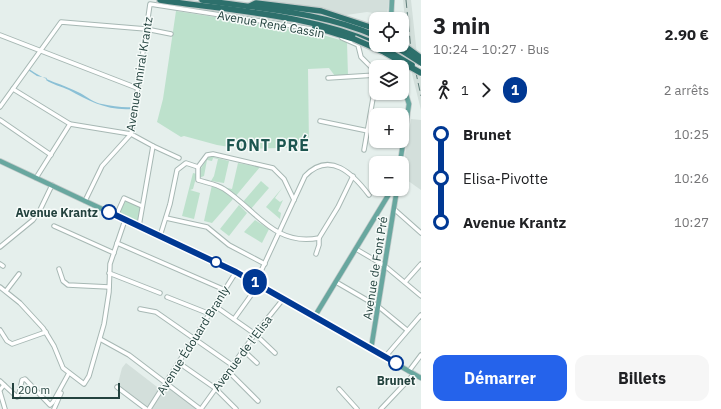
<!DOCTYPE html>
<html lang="fr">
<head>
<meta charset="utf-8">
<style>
  body { margin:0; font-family:"IBM Plex Sans",sans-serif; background:#f6f6f6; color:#202124; height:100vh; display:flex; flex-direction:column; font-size:15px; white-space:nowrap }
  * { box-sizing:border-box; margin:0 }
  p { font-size:13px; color:#757577 }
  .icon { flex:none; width:22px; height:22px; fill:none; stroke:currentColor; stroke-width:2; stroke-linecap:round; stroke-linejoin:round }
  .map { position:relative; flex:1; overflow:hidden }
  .drawer { display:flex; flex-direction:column; background:#fff; width:300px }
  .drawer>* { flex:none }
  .badge { padding:0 8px; border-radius:13px; font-size:14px; line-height:26px }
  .tools { position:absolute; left:369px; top:12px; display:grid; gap:8px }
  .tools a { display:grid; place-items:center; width:40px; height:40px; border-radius:8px; background:#fff; box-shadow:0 1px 3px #0004; font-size:20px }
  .scale { position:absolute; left:12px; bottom:10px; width:108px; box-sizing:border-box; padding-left:4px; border:2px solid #23423e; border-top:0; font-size:11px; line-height:14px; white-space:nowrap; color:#23423e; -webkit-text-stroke:3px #f6fbf9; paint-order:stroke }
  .map>.badge { position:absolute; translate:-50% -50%; box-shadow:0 0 0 2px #fff }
  .legs { display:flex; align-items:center; gap:6px; height:44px; padding:0 12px; font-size:13px }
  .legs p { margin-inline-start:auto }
  .headline { display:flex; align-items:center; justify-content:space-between; height:68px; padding:0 12px }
  h1 { font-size:22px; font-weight:700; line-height:30px }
  .button { display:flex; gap:8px; margin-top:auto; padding:8px 12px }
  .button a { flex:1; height:46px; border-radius:12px; background:#2563eb; color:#fff; font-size:16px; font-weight:700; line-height:46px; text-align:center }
  .button a+a { background:#f6f6f6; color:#202124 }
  ul { padding:0 12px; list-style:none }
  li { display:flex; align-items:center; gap:14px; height:44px; font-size:15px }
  li i { display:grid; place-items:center; width:6px; height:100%; margin:0 5px; background:currentColor }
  li i::after { content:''; width:10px; height:10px; margin:-5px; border:3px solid; border-radius:50%; background:#fff }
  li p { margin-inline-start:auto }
  li:first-child i { background:linear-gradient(#0000 50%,currentColor 0) }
  li:last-child i { background:linear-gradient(currentColor 50%,#0000 0) }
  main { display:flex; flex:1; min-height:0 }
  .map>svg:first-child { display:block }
  .built { fill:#d3dfdb }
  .green { fill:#bde1cc }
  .water { fill:#8bc0d6 }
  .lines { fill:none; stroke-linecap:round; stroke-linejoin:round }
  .minor-casing { stroke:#a7b8b4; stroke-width:5.5 }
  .major-casing { stroke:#c1cac9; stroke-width:6 }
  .highway-casing { stroke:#c1cac9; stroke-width:8 }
  .minor { stroke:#fff; stroke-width:3.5 }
  .major { stroke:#68a79f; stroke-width:4.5 }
  .highway { stroke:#2d706c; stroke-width:5.5 }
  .rail { stroke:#5e7d79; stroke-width:1; stroke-dasharray:8 4; stroke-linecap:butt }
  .highway-bridge-casing { stroke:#c1cac9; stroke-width:8; stroke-linecap:butt }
  .highway-bridge { stroke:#2d706c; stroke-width:5.5 }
  .line-1-casing { stroke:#fff; stroke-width:9 }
  .line-1 { stroke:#003893; stroke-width:6 }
  .stop-1-dot { fill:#fff; stroke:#003893; stroke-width:2 }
  .labels { text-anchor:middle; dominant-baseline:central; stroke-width:3; stroke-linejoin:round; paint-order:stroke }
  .street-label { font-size:12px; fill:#23423e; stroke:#f6fbf9 }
  .stop-label { font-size:12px; font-weight:bold; fill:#23423e; stroke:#f6fbf9; text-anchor:end }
  .district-label { font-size:16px; font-weight:bold; letter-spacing:1px; fill:#1d5650; stroke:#f6fbf9 }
</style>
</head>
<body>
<main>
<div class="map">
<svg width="421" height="409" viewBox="0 0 421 409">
  <rect width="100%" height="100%" fill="#e5efec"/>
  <g class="built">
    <path d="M258,0H389L387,15L367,12L346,15L312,7Z"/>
    <path d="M403,0H411L417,55L408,49Z"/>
    <path d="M411,69L421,77V110L412,74Z"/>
    <path d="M411,119L421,120V190L407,180L402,172Z"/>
    <path d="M126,363L161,390L166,383L200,409H146L117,387L122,368Z"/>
  </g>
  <g class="green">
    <path d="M176,11L316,33L347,42L348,76H335L329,68L308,69L309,147L242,149L217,145L184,136L181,137L157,122L163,99Z"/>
    <path d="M209,156L229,161L224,183L211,181L214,176L218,159L213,158L212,161L207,160L204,176L199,178L200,170Z"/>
    <path d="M238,163L260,167L235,197L223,187L232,189Z"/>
    <path d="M193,173L197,174L193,189L190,190L200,193L194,219L182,216Z"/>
    <path d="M261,181L269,188L250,210L242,203Z"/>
    <path d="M212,185L224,191L233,199L212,223L204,221Z"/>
    <path d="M283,187L275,198L280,202L283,200L278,211L281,213L280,219L266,207Z"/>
    <path d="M125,198L141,207L138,224L118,215Z"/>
    <path d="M239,205L247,213L229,236L220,229Z"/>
    <path d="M255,220L269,229L262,243L244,232Z"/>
  </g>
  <path class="water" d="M29,69C45,81 63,84 80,93C87,97 95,103 102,104C112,106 124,108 133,107L132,109C108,111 89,101 69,90C61,86 53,85 46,80L47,78L37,76L28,70Z"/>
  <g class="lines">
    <defs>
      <g id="minor">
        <path d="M0,35L137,88"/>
        <path d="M342,38L358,45L361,57L376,72"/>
        <path d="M328,78L376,75"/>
        <path d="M13,89L70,124L131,134L153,146L179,158"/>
        <path d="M0,107L61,22L146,29L171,34"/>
        <path d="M0,120L51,155"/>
        <path d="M320,121L368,131"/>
        <path d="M364,150L376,81"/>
        <path d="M198,167V180C207,183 216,184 224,189C256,210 275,247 319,238L338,207L353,176"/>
        <path d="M198,167L207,155L213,154L273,168L284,179L294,200"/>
        <path d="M36,178L70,124"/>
        <path d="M85,201L102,166L131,134L150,4L318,30"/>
        <path d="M394,209L421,233"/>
        <path d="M116,216L124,198L142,206"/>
        <path d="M166,218L207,227L229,245L265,264"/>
        <path d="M54,226L114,253"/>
        <path d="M139,226L153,146"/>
        <path d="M160,236L170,204L177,170L186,163L198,167"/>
        <path d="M117,243L225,290"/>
        <path d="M0,247L33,220L40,210L52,185"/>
        <path d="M356,249L385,266L421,296"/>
        <path d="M316,254L319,245V238"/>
        <path d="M0,264L3,266"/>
        <path d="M59,269L63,281L68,285L109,287"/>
        <path d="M109,273L160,293"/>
        <path d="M256,282L305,176C330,150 353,174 369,195"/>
        <path d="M336,282L379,307L407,330"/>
        <path d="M405,282L421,264"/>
        <path d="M0,287L20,303L43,328L54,346L63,368L84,384L89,376L104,324L109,292L110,264L125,220"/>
        <path d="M6,291L19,274"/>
        <path d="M167,297L210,314"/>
        <path d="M215,306L255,334L275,353"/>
        <path d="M140,309L156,312L232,365"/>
        <path d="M234,319L259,284"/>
        <path d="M0,330L7,341L12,344L46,332"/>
        <path d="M100,339L129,355L200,409"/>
        <path d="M243,350L257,363"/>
        <path d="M385,357L421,315"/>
        <path d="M179,363L215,388L236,409"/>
        <path d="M228,371L258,401"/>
        <path d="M409,371L421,355"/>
        <path d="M0,381L17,397L19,394L22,380L25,379L50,405L53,402L69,373"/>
        <path d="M117,387L146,409"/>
        <path d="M339,389L357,409"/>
        <path d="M0,390L4,385"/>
        <path d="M0,392L5,409"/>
        <path d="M54,409L61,393"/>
        <path d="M149,409L236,272"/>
        <path d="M201,409L255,334L284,298"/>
        <path d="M381,409L414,374"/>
      </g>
      <g id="major">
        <path d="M391,19L392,0"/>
        <path d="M392,45L397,67"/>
        <path d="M0,161L236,272L421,378"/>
        <path d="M400,163L409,104L402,82"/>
        <path d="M315,316L392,189"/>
        <path d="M371,349L397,189"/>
      </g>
      <g id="highway">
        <path d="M160,0C232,11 308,14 376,44"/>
        <path d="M202,0C261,9 321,12 376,36"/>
        <path d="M248,7L256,3L321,11L376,29"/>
        <path d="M315,27L354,39"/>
      </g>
    </defs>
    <use href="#minor" class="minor-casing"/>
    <use href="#major" class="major-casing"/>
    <use href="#highway" class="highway-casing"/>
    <use href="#minor" class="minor"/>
    <use href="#major" class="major"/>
    <use href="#highway" class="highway"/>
    <path class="rail" d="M406,0L411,50L421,96"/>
    <defs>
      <g id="highway-bridge">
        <path d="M354,39L384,52L421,73"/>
        <path d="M402,44L421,58"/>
        <path d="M378,45L412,65"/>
        <path d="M393,45L421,63"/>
      </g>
    </defs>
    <use href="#highway-bridge" class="highway-bridge-casing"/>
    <use href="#highway-bridge" class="highway-bridge"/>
  </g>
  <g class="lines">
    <defs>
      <path id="line-1" d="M109,212L236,272L396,363"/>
    </defs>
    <use href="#line-1" class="line-1-casing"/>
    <use href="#line-1" class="line-1"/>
  </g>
  <g class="stop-1-dot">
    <circle cx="109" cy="212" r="7"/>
    <circle cx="216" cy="262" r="5"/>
    <circle cx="396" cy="363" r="7"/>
  </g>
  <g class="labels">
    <g class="street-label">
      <text transform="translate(271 24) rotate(10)">Avenue René Cassin</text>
      <text transform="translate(139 74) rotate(-81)">Avenue Amiral Krantz</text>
      <text transform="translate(375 268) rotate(-81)">Avenue de Font Pré</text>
      <text transform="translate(193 340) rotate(-58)">Avenue Édouard Branly</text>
      <text transform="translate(242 353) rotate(-53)">Avenue de l'Elisa</text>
    </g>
    <g class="stop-label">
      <text x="98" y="212">Avenue Krantz</text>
      <text x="396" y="380" text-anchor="middle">Brunet</text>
    </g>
    <g class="district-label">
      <text x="268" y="145">FONT PRÉ</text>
    </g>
  </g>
</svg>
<div class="tools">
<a><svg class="icon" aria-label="locate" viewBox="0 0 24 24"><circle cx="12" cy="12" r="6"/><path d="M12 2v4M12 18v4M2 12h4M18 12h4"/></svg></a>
<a><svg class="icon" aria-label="layers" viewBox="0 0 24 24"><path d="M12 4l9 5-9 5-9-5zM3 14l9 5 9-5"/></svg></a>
<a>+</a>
<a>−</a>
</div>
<div class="scale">200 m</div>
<b class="badge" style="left:255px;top:282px;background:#003893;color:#fff">1</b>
</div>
<section class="drawer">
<div class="headline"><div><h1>3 min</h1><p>10:24 – 10:27 · Bus</p></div><b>2.90 €</b></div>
<div class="legs"><svg class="icon" aria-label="walk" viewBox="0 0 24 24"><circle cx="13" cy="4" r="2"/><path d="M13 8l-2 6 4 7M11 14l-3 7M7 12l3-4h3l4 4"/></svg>1<svg class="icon" aria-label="forward" viewBox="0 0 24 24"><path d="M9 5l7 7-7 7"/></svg><b class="badge" style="background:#003893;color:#fff">1</b><p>2 arrêts</p></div>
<ul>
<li><i style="color:#003893"></i><b>Brunet</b><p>10:25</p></li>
<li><i style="color:#003893"></i><span>Elisa-Pivotte</span><p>10:26</p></li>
<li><i style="color:#003893"></i><b>Avenue Krantz</b><p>10:27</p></li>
</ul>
<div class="button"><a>Démarrer</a><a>Billets</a></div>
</section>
</main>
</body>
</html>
